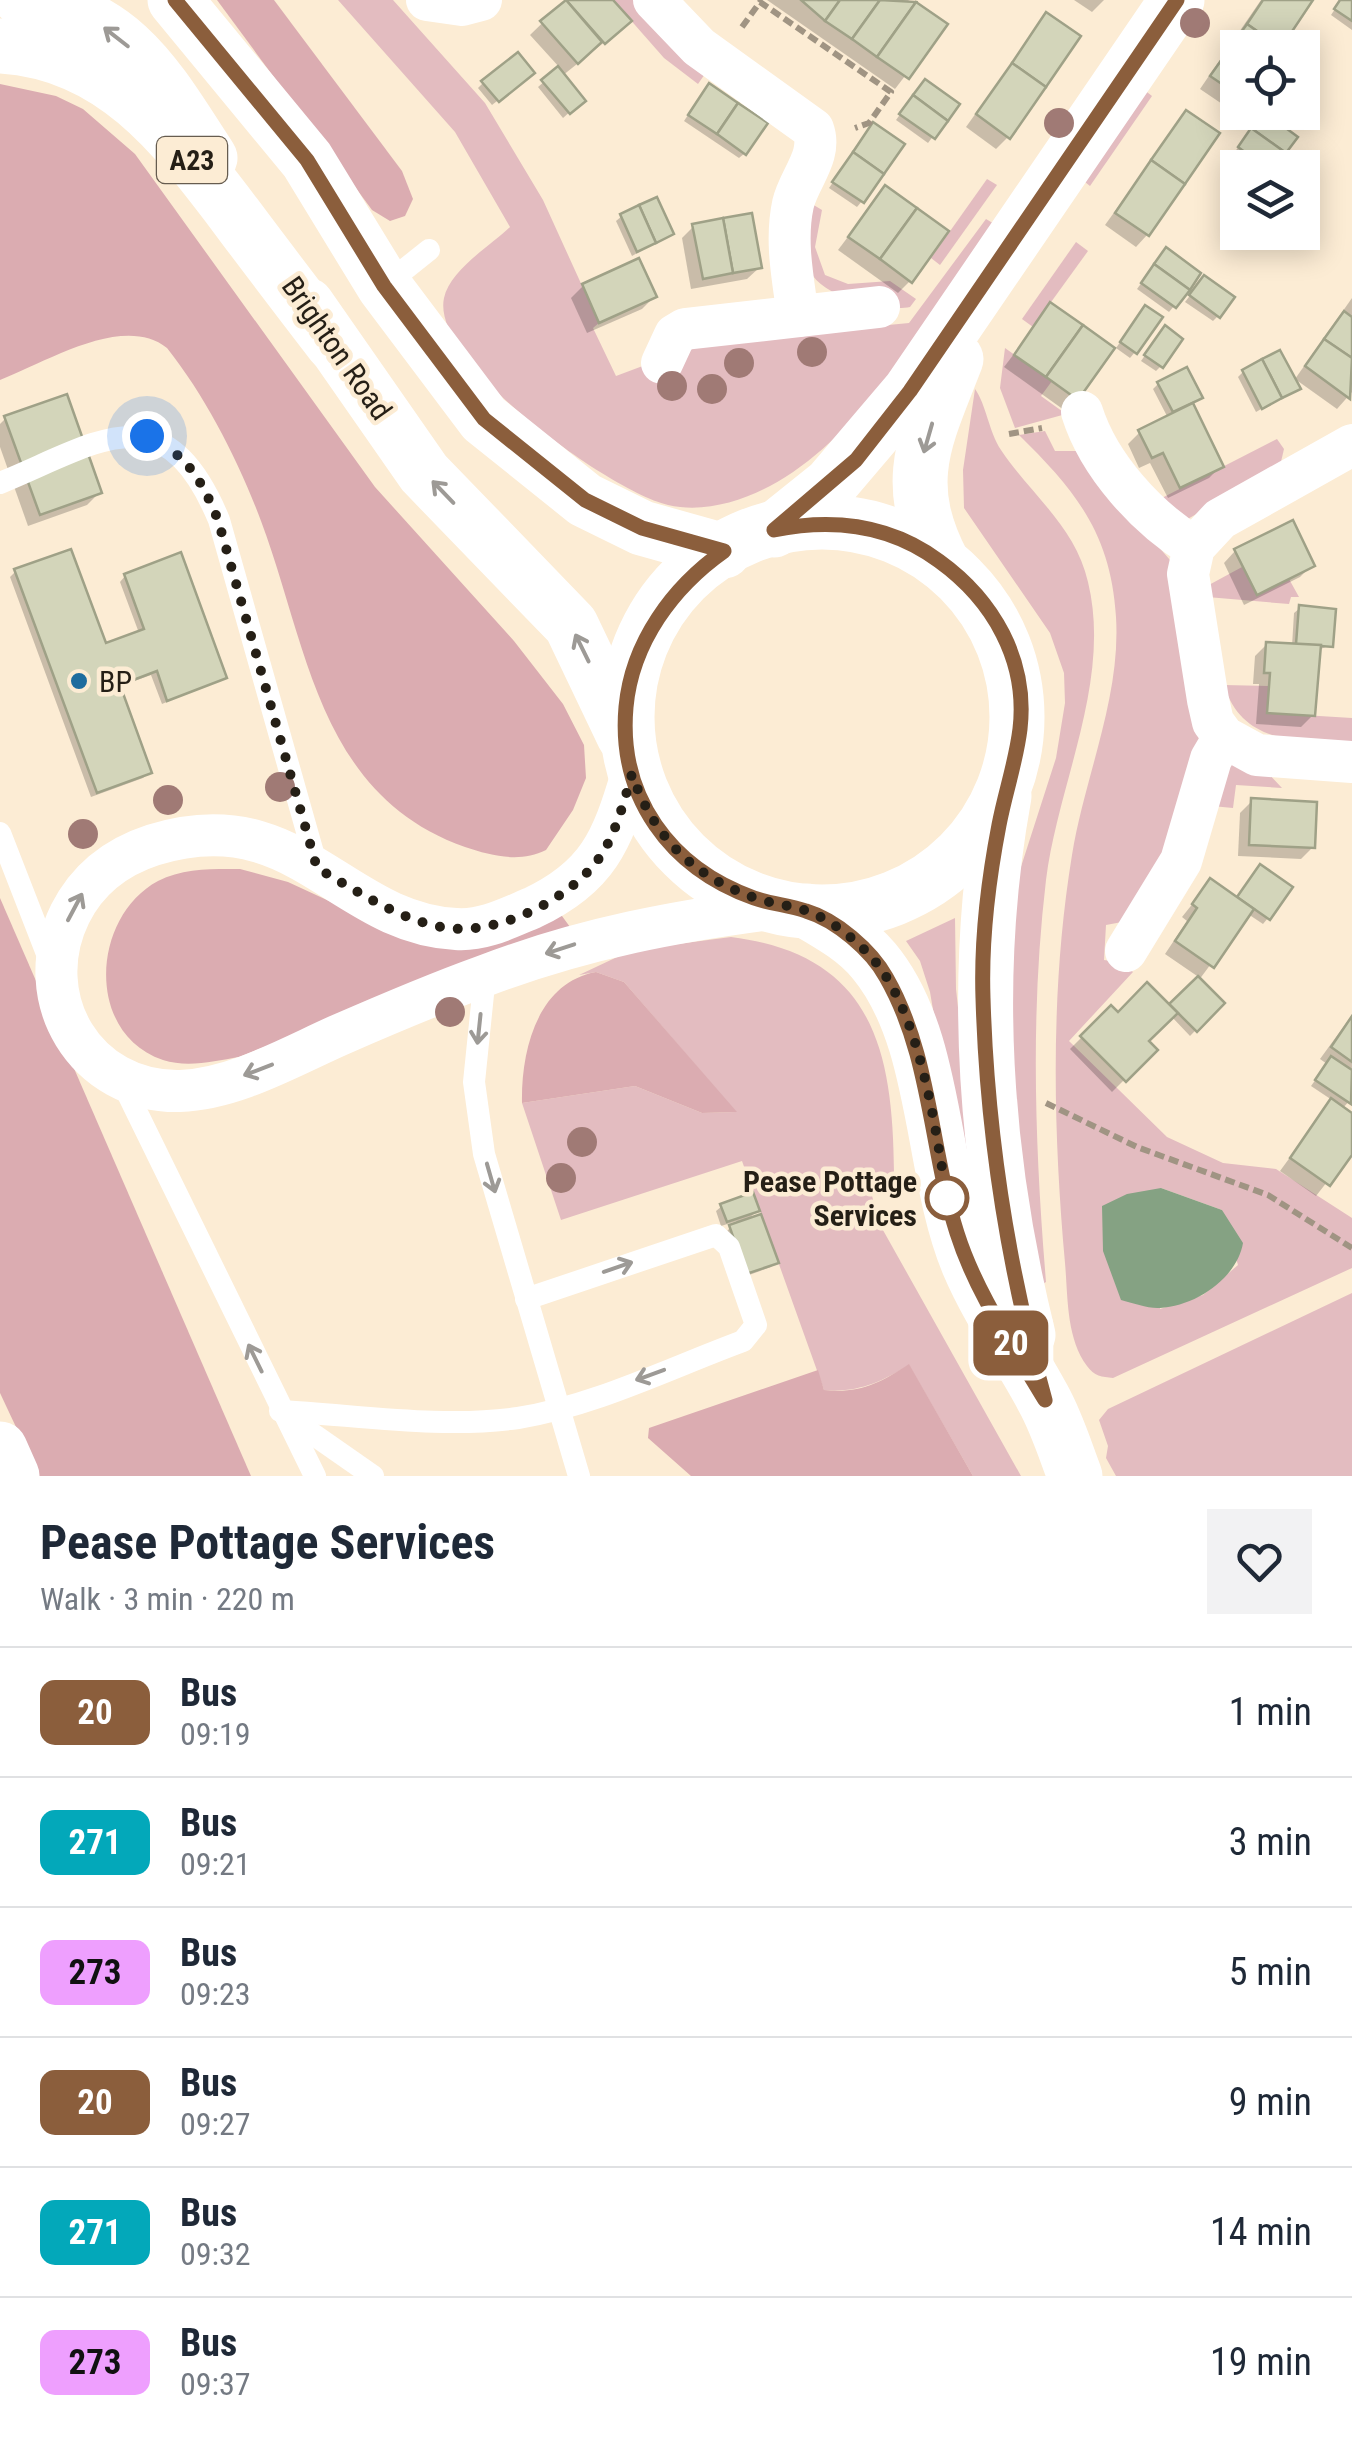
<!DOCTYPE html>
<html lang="en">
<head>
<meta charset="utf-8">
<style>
  body { margin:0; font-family:"Roboto Condensed",sans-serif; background:#f2f2f3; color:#1f2937; height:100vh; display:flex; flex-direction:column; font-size:38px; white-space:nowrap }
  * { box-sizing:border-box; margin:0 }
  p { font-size:32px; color:#747a83 }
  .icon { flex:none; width:55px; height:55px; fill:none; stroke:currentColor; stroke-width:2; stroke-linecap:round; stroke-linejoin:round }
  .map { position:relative; height:1476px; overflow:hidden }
  .sheet { display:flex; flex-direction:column; background:#fff; flex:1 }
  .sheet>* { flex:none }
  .badge { padding:0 20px; border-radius:15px; font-size:35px; line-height:65px }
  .buttons { position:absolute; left:1220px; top:30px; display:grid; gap:20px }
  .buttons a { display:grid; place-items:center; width:100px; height:100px; border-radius:0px; background:#fff; box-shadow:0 5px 25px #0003; font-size:50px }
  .you { position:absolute; width:50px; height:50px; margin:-25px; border:8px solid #fff; border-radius:50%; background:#1a73e8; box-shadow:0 0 0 15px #1a73e833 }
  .map>.badge { position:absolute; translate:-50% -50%; box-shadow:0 0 0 5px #fff }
  .round { display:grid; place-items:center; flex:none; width:105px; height:105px; border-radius:0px; background:#f2f2f3 }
  .summary { display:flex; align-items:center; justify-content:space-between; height:170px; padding:0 40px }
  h1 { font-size:48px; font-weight:700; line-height:75px }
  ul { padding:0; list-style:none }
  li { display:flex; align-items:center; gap:30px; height:130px; padding:0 40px; border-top:2px solid #e0e1e3 }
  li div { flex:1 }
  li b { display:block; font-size:38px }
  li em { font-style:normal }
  li .badge { min-width:110px; font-weight:700; text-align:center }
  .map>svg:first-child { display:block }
  .green { fill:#e3bcc0; fill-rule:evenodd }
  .forest { fill:#dbacb1 }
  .water { fill:#85a283 }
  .shadow { fill:#0003 }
  .building { fill:#d3d5ba; stroke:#9fa187; stroke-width:2.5 }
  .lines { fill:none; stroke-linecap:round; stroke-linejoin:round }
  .path { stroke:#a09483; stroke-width:6; stroke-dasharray:10 5; stroke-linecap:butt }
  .lane { stroke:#fff; stroke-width:22 }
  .street { stroke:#fff; stroke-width:42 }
  .secondary { stroke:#fff; stroke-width:55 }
  .highway { stroke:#fff; stroke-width:55 }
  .tree { fill:#a07a75 }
  .oneway { stroke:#9d9a96 }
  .line-casing { stroke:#fff; stroke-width:22 }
  .line { stroke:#8b5e3c; stroke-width:15 }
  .walk { stroke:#251f16; stroke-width:10; stroke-dasharray:0 18 }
  .poi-dot { fill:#1e6c9e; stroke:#fcecd4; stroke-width:4 }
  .stop-dot { fill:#fff; stroke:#8b5e3c; stroke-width:5 }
  .labels { text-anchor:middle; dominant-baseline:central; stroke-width:9; stroke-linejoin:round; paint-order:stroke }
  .shield { fill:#fcecd4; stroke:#665c4f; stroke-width:2.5 }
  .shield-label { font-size:28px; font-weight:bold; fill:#251f16 }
  .street-label { font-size:30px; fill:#251f16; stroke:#fcecd4 }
  .poi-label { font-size:30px; fill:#251f16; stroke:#fcecd4; text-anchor:start }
  .stop-label { font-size:30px; font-weight:bold; fill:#251f16; stroke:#fcecd4; text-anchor:end }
</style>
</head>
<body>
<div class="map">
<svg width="1352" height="1476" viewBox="0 0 1352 1476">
  <rect width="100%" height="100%" fill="#fcecd4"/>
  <g class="green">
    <path d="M338,0H393L485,103L543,200L599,323L593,328L616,376L704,343L909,323L986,219L996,225C934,310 865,436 770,486C739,502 703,513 668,505C611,492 430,363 444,298C450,270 490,246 510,227L455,132Z"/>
    <path d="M613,0H634L707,71L698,84L664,58Z"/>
    <path d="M1143,89L1152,96L1090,186L1080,178Z"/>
    <path d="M987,179L997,185L940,265L931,258Z"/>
    <path d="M812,204L822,210L815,247L825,275L848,284L890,281L916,299L910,307C884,312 816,297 808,266C804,248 810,222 812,204Z"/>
    <path d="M1076,242L1088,251L1033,327L1022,319Z"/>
    <path d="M1005,348L1052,381L1041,396L1066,414L1015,428L1000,388Z"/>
    <path d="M975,389C986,404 989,432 1001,450C1032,496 1075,526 1088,582C1112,681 1058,783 1046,880C1030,1015 1035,1147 1046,1282L1041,1285L1011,1099L1010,972L1019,873L1056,758L1065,703L1064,673L1050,633L964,508L963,470Z"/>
    <path d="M1045,431L1055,451H1076L1170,560L1205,741L1168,845L1122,922L1106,925L1104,960L1120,962L1133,972L1069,1041L1167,1137L1223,1163L1276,1169L1352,1218V1268L1113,1378C1102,1377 1094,1376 1087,1366C1066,1338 1068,1296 1065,1263C1053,1129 1050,989 1072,855C1085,775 1121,698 1116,617C1111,534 1076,491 1019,435ZM1161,1188L1222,1210L1238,1265L1203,1295L1160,1309Z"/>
    <path d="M1277,439L1284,449L1280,466L1186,520L1156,501Z"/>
    <path d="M1242,567L1257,595L1289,579L1299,597H1291L1289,604L1207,597V586Z"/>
    <path d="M1224,685L1269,686L1268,713L1352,718V745C1300,741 1242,745 1224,685Z"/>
    <path d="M1230,764L1268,773L1282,788L1236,785L1233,808L1212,806Z"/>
    <path d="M955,918L956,989L971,1128L964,1192L930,992L920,961L906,941Z"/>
    <path d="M731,937C872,955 893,1048 894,1173L868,1180L879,1223L1021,1476H973L909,1365C881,1382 858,1393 824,1390L742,1161L561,1220L522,1103L635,1086L702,1113L736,1112L624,982L596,972L579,975L632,950Z"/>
    <path d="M1352,1293V1476H1116L1106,1458L1108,1446L1099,1420L1108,1409Z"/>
  </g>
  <g class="forest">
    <path d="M217,0H274L402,171L413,199L405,216L390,221L372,210Z"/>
    <path d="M0,84L56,96L83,109L135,154L375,487L514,641L563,704L584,745L586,778L573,810L546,850C520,863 492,856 465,847C318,795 308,646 261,521C239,462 206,397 167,348C123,313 45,363 0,380Z"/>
    <path d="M240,869L288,882L342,907L562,916L570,927L239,1057C215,1061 188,1068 163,1060C85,1034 91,917 158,881C183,868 212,869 240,869Z"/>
    <path d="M0,898L251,1476H39L0,1393Z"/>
    <path d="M596,972L624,982L737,1112L702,1113L635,1086L522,1103C521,1051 537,983 596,972Z"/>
    <path d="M909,1364L973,1476H691L648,1438L649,1428L818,1370L824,1390C858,1394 881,1383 909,1364Z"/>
  </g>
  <path class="water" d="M1161,1188L1222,1210L1243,1243C1237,1278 1196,1306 1160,1308C1149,1309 1133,1303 1121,1300L1103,1251L1102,1206L1127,1194Z"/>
  <g class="shadow">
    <path d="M566,0H610L617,32L562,76L583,100L563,118L538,87L560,68L530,35Z"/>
    <path d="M767,0H908L944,25L895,89Z"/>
    <path d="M1074,0H1104L1092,12Z"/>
    <path d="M1261,0H1310L1238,48V103L1231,110L1200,89Z"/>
    <path d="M1341,0H1352V30L1331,15Z"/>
    <path d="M1046,15L1008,137L996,149L966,127Z"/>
    <path d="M526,78L492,105L478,88L483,83Z"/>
    <path d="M920,87L957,104L928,143L896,120Z"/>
    <path d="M704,91L745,153L739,158L684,121Z"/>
    <path d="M1186,113L1147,235L1136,247L1105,225Z"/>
    <path d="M1258,120L1273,168H1254L1234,153Z"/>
    <path d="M868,131L862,201L857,207L829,188Z"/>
    <path d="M885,188L910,281L898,293L838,250Z"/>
    <path d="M622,216L671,234L632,256L616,221Z"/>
    <path d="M694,226L760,267L747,279L691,289L682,238Z"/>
    <path d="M1161,256L1174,306L1169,312L1137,289Z"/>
    <path d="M1199,284L1218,316L1213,321L1185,302Z"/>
    <path d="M583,286L654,297L642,309L587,333L571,298Z"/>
    <path d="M1352,298V392L1337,409L1295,379Z"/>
    <path d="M1051,306L1112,349L1064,410L1004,367Z"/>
    <path d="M1140,314L1135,352L1130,358L1116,348Z"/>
    <path d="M1160,334L1161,366L1156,371L1141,361Z"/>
    <path d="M1243,372L1297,388L1256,412L1238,377Z"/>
    <path d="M1158,384L1200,397L1191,405L1221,466L1209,478L1168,498L1150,463L1139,468L1128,444L1140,432L1168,418L1153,389Z"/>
    <path d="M6,418L99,493L87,505L28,526L0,447V424Z"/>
    <path d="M1235,551L1312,565L1300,577L1244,605L1224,563Z"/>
    <path d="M16,571L104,646L139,633L120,582L125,576L224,678L162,704L151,675L118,687L149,772L143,778L91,797L10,577Z"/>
    <path d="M1300,608L1331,645L1318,650L1313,715L1301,727L1256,724L1259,684H1253L1255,656L1267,644L1292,646L1294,613Z"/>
    <path d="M1252,801L1313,847L1301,859L1238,856L1240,813Z"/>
    <path d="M1255,872L1268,918L1263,924L1248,914L1199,980L1222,1003L1190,1036L1171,1016L1146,1042L1154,1050L1112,1092L1070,1049L1111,1008L1118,1016L1169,1008L1200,978L1165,954L1187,921L1182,917L1210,882L1236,900Z"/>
    <path d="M1352,1015V1098L1342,1109L1352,1116V1150L1316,1196L1280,1171L1332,1100L1311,1086L1327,1064L1320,1059Z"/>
    <path d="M722,1206L758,1210L745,1222L776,1262L771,1267L741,1278L725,1233L737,1221L721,1226L716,1211Z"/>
  </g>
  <g class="building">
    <path d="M566,0H613L632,21L605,44Z"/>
    <path d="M566,0L602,42L578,64L540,21Z"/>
    <path d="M801,0H840L825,21Z"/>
    <path d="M840,0H880L852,39L825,21Z"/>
    <path d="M880,0L916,2L877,57L852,39Z"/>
    <path d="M1263,0H1313L1281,48L1247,24Z"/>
    <path d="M1340,0H1352V21L1334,9Z"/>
    <path d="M916,2L948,24L909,79L877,57Z"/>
    <path d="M1046,12L1081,36L1046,87L1012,63Z"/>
    <path d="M1247,24L1281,48H1238V95L1210,76Z"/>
    <path d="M518,52L535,73L499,102L481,81Z"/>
    <path d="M1012,63L1046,87L1010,139L976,114Z"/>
    <path d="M558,66L586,101L570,114L541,80Z"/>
    <path d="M925,79L960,104L948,121L913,95Z"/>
    <path d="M709,83L738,103L717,134L688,115Z"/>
    <path d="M913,95L948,121L935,139L899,114Z"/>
    <path d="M738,103L768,123L746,155L717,134Z"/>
    <path d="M1186,110L1220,133L1185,184L1151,160Z"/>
    <path d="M1264,112L1298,137L1286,153L1251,128Z"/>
    <path d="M873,122L905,144L884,174L853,152Z"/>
    <path d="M1251,128L1286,153L1276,168H1266L1238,147Z"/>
    <path d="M853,152L884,174L864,203L832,182Z"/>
    <path d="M1151,160L1185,184L1149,236L1115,213Z"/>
    <path d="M885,185L917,208L880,259L848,237Z"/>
    <path d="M657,197L674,234L656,243L639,205Z"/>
    <path d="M639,205L656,243L637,252L620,214Z"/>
    <path d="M917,208L949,231L912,283L880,259Z"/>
    <path d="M752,213L762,268L733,273L723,218Z"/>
    <path d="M723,218L733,273L703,279L692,224Z"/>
    <path d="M1166,247L1201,273L1190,290L1154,264Z"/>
    <path d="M639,258L657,297L599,323L582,284Z"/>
    <path d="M1154,264L1190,290L1176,308L1141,283Z"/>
    <path d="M1204,275L1235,297L1220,318L1189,295Z"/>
    <path d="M1050,302L1083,325L1046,377L1014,355Z"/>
    <path d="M1145,305L1163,317L1137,354L1120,342Z"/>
    <path d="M1344,311L1352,317V358L1324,339Z"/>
    <path d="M1083,325L1115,348L1078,400L1046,377Z"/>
    <path d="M1165,325L1183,339L1163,368L1144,355Z"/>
    <path d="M1324,339L1352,358L1350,399L1305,366Z"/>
    <path d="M1280,350L1301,389L1282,398L1262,359Z"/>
    <path d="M1262,359L1282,398L1262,409L1242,370Z"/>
    <path d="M1187,367L1203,398L1173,412L1157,382Z"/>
    <path d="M67,394L102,493L40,515L4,416Z"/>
    <path d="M1193,403L1224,467L1180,488L1163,453L1152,458L1138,430Z"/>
    <path d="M1293,520L1315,566L1257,595L1234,549Z"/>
    <path d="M71,549L106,643L144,629L124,574L181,552L227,678L167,701L157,671L120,685L152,773L97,793L14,569Z"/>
    <path d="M1299,605L1336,609L1333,647L1296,644Z"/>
    <path d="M1266,642L1321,645L1315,716L1267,713L1270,673H1264Z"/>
    <path d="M1251,798L1317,802L1315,848L1249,845Z"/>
    <path d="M1260,864L1293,887L1270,920L1237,897Z"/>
    <path d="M1210,878L1254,909L1214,968L1175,941L1197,908L1192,904Z"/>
    <path d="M1198,976L1225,1003L1197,1032L1169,1004Z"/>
    <path d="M1147,982L1178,1013L1149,1041L1158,1050L1126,1082L1080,1036L1111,1005L1118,1012Z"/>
    <path d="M1352,1016V1062L1331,1047Z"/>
    <path d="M1331,1056L1352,1070L1351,1104L1315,1080Z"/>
    <path d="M1331,1098L1352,1113V1155L1330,1186L1290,1158Z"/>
    <path d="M753,1192L760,1211L727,1222L720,1204Z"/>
    <path d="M761,1214L779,1263L746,1274L729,1225Z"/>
  </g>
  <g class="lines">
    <g class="path">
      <path d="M742,27L760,2L891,92L869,123L855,128"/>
      <path d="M1009,434L1042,428"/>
      <path d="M1046,1103L1137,1147L1268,1195L1352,1248"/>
    </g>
    <g class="lane">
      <path d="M384,286L429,250"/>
      <path d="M0,483C100,442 164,389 219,520L317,867"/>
      <path d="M0,833L51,964"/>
      <path d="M485,975L474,1082L484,1154L579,1476"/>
      <path d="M121,1080L315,1476"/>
      <path d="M280,1411C357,1415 442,1429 518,1418C594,1406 670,1368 743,1341L756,1325L729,1247L716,1235L526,1299"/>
      <path d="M287,1416L373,1476"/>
    </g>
    <g class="street">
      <path d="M427,0L462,5L481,0"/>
      <path d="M654,0L699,47L813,129C823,156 799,178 793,204C785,241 793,279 798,316"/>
      <path d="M662,363L675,335L685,329L879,307"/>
      <path d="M1082,412C1099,466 1147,518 1194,547"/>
      <path d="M1352,445L1220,519L1194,547L1188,574L1208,700L1213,722L1224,737L1257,755L1352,762"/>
      <path d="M632,774C612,841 598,877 532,908C508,918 483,931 456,929C340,923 297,800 153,845C116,857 87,880 70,914C29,998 85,1093 180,1091C234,1089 288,1058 337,1036C385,1015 434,994 484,976C583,938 680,920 785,907"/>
      <path d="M1126,951L1181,861L1211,759L1224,737"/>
    </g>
    <g class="secondary">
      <path d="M22,0C125,13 158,79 210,158"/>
      <path d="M175,0L307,160L384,286L484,419L585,500L642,528L724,551"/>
      <path d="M307,305L424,473L571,625L624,736"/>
      <circle cx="822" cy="717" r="195"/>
      <path d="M774,530L830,485L910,391L1177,0"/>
      <path d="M943,564C900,482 925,439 956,359"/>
      <path d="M1004,796C971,977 984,1157 1028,1335"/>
      <path d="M807,911C831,925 856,939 874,961C939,1039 930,1173 969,1265C989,1312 1019,1353 1043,1398C1057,1423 1065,1450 1075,1476"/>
    </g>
    <g class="highway">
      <path d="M0,46C112,53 172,132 235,215C267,258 300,301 333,344"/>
      <path d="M0,1449L12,1476"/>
    </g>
  </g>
  <g class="tree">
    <circle cx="1195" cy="23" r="15"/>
    <circle cx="1059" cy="123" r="15"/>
    <circle cx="812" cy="352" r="15"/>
    <circle cx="739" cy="363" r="15"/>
    <circle cx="672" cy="386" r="15"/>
    <circle cx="712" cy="389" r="15"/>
    <circle cx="280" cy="787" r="15"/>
    <circle cx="168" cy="800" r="15"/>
    <circle cx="83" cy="834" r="15"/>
    <circle cx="450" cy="1012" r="15"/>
    <circle cx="582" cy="1142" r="15"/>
    <circle cx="561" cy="1178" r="15"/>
  </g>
  <defs><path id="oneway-shaft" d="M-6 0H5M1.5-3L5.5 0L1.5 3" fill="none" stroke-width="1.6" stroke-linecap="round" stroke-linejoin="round" transform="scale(2.5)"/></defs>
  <g class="oneway">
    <use href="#oneway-shaft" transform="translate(116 37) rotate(-142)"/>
    <use href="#oneway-shaft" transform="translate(928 438) rotate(106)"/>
    <use href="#oneway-shaft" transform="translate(443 492) rotate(-134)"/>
    <use href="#oneway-shaft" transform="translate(582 648) rotate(-116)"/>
    <use href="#oneway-shaft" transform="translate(75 907) rotate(-62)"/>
    <use href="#oneway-shaft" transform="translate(560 949) rotate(162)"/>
    <use href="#oneway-shaft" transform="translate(479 1029) rotate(96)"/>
    <use href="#oneway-shaft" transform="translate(258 1070) rotate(159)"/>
    <use href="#oneway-shaft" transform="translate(491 1178) rotate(74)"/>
    <use href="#oneway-shaft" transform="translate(618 1267) rotate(-19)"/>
    <use href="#oneway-shaft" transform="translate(255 1358) rotate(-116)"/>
    <use href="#oneway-shaft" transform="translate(650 1375) rotate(160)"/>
  </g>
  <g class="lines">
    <defs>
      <path id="line" d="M175,0L307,160L384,286L484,419L585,500L642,528L724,551C673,587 632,642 626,707C618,797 670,868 754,898C771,904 789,905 806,911C836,920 871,950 886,977C931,1055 930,1149 957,1233C976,1293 1013,1346 1045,1400C1008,1268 987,1135 983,998C981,940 988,882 999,825C1005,793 1016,762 1020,729C1028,660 993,600 939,561C889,524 833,518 774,530L856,460L910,391L1177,0"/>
    </defs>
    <use href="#line" class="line-casing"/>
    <use href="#line" class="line"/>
    <path class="walk" d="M147,436C187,454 202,481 218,520L317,868C357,891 396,918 441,927C495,938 573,899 602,854C617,830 624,801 632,774C653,836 692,876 755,898C772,904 790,905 807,911C830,919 858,941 874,960C921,1016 935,1127 947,1198"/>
  </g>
  <circle class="poi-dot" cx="79" cy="681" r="10"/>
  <circle class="stop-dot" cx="947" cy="1198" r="20"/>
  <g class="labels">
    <rect class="shield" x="157" y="137" width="70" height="46" rx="8"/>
    <g class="shield-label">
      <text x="192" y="160">A23</text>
    </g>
    <g class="street-label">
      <text transform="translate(337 348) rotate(55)">Brighton Road</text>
    </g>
    <g class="poi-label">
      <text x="99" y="681">BP</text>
    </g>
    <g class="stop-label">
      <text x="917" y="1181">Pease Pottage<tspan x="917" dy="34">Services</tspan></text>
    </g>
  </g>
</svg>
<div class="buttons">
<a><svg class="icon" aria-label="locate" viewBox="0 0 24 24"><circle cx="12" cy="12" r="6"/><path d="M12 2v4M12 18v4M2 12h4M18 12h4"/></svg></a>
<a><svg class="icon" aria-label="layers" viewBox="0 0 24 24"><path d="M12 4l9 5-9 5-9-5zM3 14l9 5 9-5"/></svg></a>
</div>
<div class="you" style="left:147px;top:436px"></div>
<b class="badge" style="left:1011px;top:1343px;background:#8b5e3c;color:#fff">20</b>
</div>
<section class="sheet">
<div class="summary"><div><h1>Pease Pottage Services</h1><p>Walk · 3 min · 220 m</p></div><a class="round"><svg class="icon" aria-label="heart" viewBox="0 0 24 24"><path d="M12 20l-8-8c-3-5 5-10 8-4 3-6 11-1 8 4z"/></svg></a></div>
<ul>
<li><span class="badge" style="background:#8b5e3c;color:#fff">20</span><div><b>Bus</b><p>09:19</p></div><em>1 min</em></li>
<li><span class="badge" style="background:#03a8ba;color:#fff">271</span><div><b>Bus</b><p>09:21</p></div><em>3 min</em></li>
<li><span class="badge" style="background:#ee9ffe;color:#111">273</span><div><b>Bus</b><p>09:23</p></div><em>5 min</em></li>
<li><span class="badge" style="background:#8b5e3c;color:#fff">20</span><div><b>Bus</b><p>09:27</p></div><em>9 min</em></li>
<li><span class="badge" style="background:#03a8ba;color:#fff">271</span><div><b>Bus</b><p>09:32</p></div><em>14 min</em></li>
<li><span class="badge" style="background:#ee9ffe;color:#111">273</span><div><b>Bus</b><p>09:37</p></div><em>19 min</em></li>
</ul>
</section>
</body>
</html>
